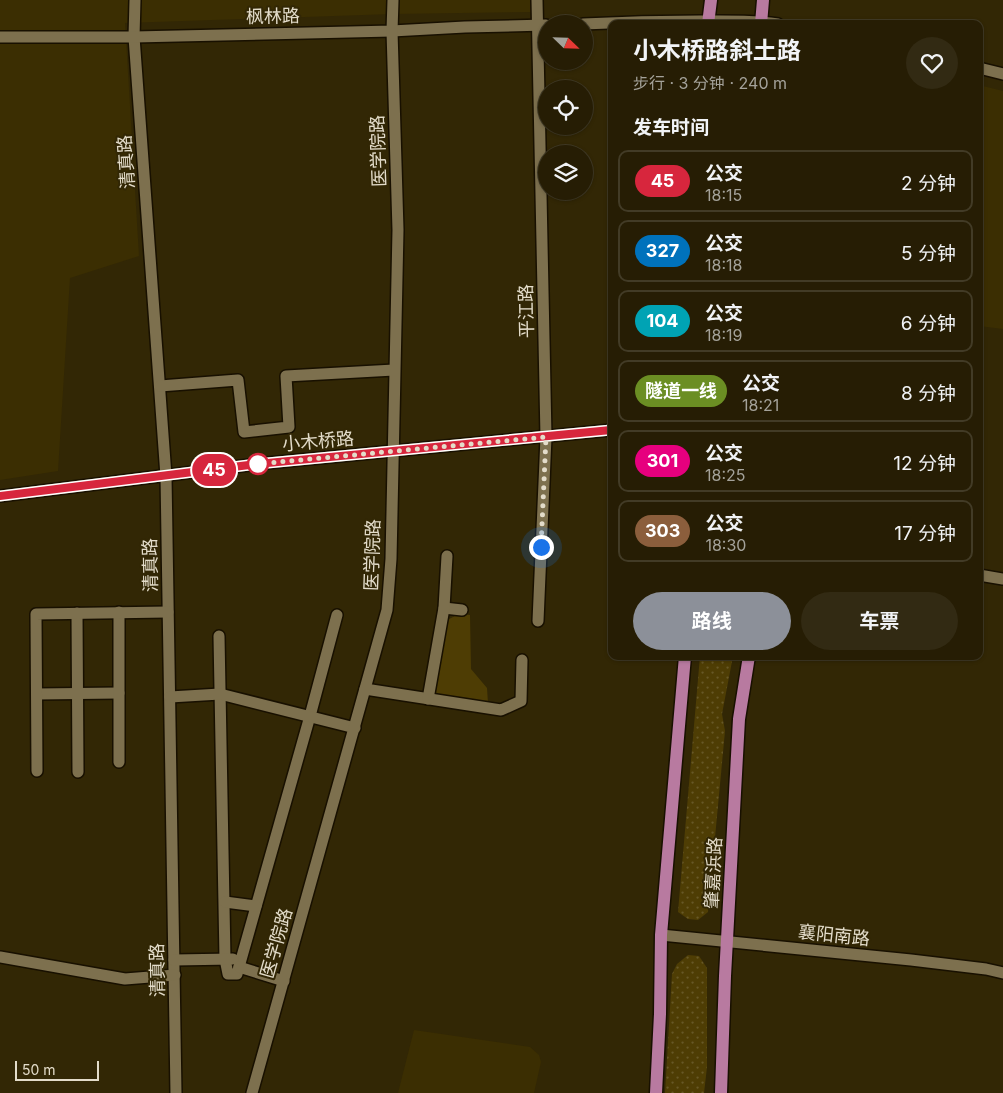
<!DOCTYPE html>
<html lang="zh">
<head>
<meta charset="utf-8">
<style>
  body { margin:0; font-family:Inter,"Noto Sans SC",sans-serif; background:#322a13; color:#f1f3f6; height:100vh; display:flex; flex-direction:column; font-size:19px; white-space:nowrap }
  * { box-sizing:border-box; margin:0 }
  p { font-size:16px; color:#a4a29a }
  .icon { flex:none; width:28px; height:28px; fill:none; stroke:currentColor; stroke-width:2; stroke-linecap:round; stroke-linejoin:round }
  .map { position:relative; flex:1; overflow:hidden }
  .drawer { position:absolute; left:608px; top:20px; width:375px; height:640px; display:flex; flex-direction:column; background:#261d04; border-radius:10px; box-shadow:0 1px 4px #0004,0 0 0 1px #423b26 }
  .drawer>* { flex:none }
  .badge { padding:0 10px; border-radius:16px; font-size:18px; line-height:32px }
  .needle { width:32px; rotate:113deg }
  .controls { position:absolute; left:538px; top:15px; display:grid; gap:10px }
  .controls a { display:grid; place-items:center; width:55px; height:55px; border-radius:50%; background:#261d04; box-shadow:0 1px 4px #0004,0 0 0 1px #423b26; font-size:25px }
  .scale { position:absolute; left:15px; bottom:12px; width:84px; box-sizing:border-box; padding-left:5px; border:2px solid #e3dcca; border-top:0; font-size:14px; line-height:18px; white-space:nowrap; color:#e3dcca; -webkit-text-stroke:4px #322705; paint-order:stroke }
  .you { position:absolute; width:25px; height:25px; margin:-12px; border:4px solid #fff; border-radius:50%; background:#1a73e8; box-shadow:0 0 0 8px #1a73e833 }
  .map>.badge { position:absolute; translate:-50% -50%; box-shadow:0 0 0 2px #fff }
  h2 { padding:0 25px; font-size:19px; line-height:45px }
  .round { display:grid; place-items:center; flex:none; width:52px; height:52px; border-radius:26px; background:#322a13 }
  .headline { display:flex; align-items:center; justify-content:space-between; height:85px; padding:0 25px }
  h1 { font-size:24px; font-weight:700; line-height:38px }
  .cta { display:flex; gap:10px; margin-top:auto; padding:10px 25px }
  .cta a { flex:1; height:58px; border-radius:30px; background:#8c9099; color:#fff; font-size:20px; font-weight:700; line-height:58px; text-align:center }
  .cta a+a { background:#322a13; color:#f1f3f6 }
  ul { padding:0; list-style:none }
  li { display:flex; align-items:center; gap:15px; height:62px; margin:0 10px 8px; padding:0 15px; border:2px solid #423b26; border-radius:10px }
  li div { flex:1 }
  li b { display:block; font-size:19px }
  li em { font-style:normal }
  li .badge { min-width:55px; font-weight:700; text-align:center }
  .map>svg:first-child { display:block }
  .built { fill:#3b2e02 }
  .grass { fill:url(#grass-dots) }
  .park { fill:#4e3d04 }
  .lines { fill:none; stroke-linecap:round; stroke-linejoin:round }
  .minor-casing { stroke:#181000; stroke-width:14 }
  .major-casing { stroke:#181000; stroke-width:15 }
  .minor { stroke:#7d704e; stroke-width:11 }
  .major { stroke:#b87aa0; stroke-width:12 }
  .line-casing { stroke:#fff; stroke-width:11 }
  .line { stroke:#d7263d; stroke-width:8 }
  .walk { stroke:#e3dcca; stroke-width:5; stroke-dasharray:0 9 }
  .stop-dot { fill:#fff; stroke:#d7263d; stroke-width:2.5 }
  .labels { text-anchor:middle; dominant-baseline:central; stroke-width:4; stroke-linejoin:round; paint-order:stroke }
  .street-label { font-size:18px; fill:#e3dcca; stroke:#322705 }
</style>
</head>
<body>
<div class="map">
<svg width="1003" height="1093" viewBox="0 0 1003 1093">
  <defs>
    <pattern id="grass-dots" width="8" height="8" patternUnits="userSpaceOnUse" patternTransform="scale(1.25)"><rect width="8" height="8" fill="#4e3d04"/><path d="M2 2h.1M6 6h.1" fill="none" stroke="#675827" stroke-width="1.8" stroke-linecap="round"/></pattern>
  </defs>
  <rect width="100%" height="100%" fill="#322705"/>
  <g class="built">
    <path d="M0,0H533V12L392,14L125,23L139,256L70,278L58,471L0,480Z"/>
    <path d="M979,85L1003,91V329L979,326Z"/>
    <path d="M414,1030L530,1047L539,1055L541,1062L534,1093H398Z"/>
  </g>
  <g class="grass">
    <path d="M700,656H733L722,714L725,731L708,912L698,920L688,919L678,912Z"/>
    <path d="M688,955L699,956L707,968V1067L704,1093H665L672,974L677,964Z"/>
  </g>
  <path class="park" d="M459,614L470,615L471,669L487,688L488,703L435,695L447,620Z"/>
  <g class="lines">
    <defs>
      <g id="minor">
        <path d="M135,0L134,37L166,476L176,1093"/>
        <path d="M537,0L546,437L538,621"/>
        <path d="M583,24C622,22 661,21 700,21C726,21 752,20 778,24"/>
        <path d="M0,37H134L392,31L465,27L546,25"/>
        <path d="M979,68L1003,74"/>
        <path d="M160,386L238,380L244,432L289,427L286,376L394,370"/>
        <path d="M0,496L257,464L611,430"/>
        <path d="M979,575L1003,579"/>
        <path d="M444,608L462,610"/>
        <path d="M77,613L78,772"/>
        <path d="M219,636L225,959L228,974H237L310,716L337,615"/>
        <path d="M365,689L501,710L521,701L522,660"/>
        <path d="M37,694L119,693"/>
        <path d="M170,697L220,694L355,728"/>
        <path d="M428,699L444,608L447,556"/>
        <path d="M119,762V612"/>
        <path d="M37,771L36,614L168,612"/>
        <path d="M225,902L256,906"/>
        <path d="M661,935L911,960L986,969L1003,973"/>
        <path d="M0,957L125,979L175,975"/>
        <path d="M174,960L233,959"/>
        <path d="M239,967L284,981"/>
        <path d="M252,1093L387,610L391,559L398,230L392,31L393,0"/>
      </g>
      <g id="major">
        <path d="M708,24L711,0"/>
        <path d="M761,24L763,0"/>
        <path d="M656,1093L660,1014L661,935L685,656"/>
        <path d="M721,1093L725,976L739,719L749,656"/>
      </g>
    </defs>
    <use href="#minor" class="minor-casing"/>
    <use href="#major" class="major-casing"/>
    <use href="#minor" class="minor"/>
    <use href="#major" class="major"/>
  </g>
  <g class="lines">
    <defs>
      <path id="line" d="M0,496L257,464L611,430"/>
    </defs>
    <use href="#line" class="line-casing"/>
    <use href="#line" class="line"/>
    <path class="walk" d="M258,464H257L546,437L541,547"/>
  </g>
  <circle class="stop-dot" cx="258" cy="464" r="10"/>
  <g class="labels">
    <g class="street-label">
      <text transform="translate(273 16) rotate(-1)">枫林路</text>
      <text transform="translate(378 151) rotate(-92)">医学院路</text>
      <text transform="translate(126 162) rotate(-94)">清真路</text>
      <text transform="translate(526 311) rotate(-91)">平江路</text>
      <text transform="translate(318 441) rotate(-5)">小木桥路</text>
      <text transform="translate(372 555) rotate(-88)">医学院路</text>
      <text transform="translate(150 565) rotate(-91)">清真路</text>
      <text transform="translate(713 873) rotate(-87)">肇嘉浜路</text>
      <text transform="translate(834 935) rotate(6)">襄阳南路</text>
      <text transform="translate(276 943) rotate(-74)">医学院路</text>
      <text transform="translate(157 970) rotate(-91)">清真路</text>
    </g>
  </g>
</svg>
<div class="controls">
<a><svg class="needle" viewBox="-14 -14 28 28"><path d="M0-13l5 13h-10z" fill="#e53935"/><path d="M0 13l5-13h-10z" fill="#a4a29a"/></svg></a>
<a><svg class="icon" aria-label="locate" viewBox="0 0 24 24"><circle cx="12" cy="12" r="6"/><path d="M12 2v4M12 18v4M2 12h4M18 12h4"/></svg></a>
<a><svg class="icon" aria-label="layers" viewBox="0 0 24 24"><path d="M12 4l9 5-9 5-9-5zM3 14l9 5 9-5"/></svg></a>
</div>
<div class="scale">50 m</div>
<div class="you" style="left:541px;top:547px"></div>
<b class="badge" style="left:214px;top:470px;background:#d7263d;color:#fff">45</b>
<section class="drawer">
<div class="headline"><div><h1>小木桥路斜土路</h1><p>步行 · 3 分钟 · 240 m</p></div><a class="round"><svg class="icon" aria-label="heart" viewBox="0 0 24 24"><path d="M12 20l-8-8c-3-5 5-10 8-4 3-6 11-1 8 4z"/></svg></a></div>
<h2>发车时间</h2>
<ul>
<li><span class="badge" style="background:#d7263d;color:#fff">45</span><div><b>公交</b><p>18:15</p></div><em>2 分钟</em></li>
<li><span class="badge" style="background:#0072bc;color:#fff">327</span><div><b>公交</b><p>18:18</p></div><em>5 分钟</em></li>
<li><span class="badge" style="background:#00a3b4;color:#fff">104</span><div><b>公交</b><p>18:19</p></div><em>6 分钟</em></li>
<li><span class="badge" style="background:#6b8e23;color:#fff">隧道一线</span><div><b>公交</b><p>18:21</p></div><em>8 分钟</em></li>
<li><span class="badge" style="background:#e6007e;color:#fff">301</span><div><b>公交</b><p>18:25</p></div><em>12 分钟</em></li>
<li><span class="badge" style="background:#8b5e3c;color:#fff">303</span><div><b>公交</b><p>18:30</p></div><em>17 分钟</em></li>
</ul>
<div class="cta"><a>路线</a><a>车票</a></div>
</section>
</div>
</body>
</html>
